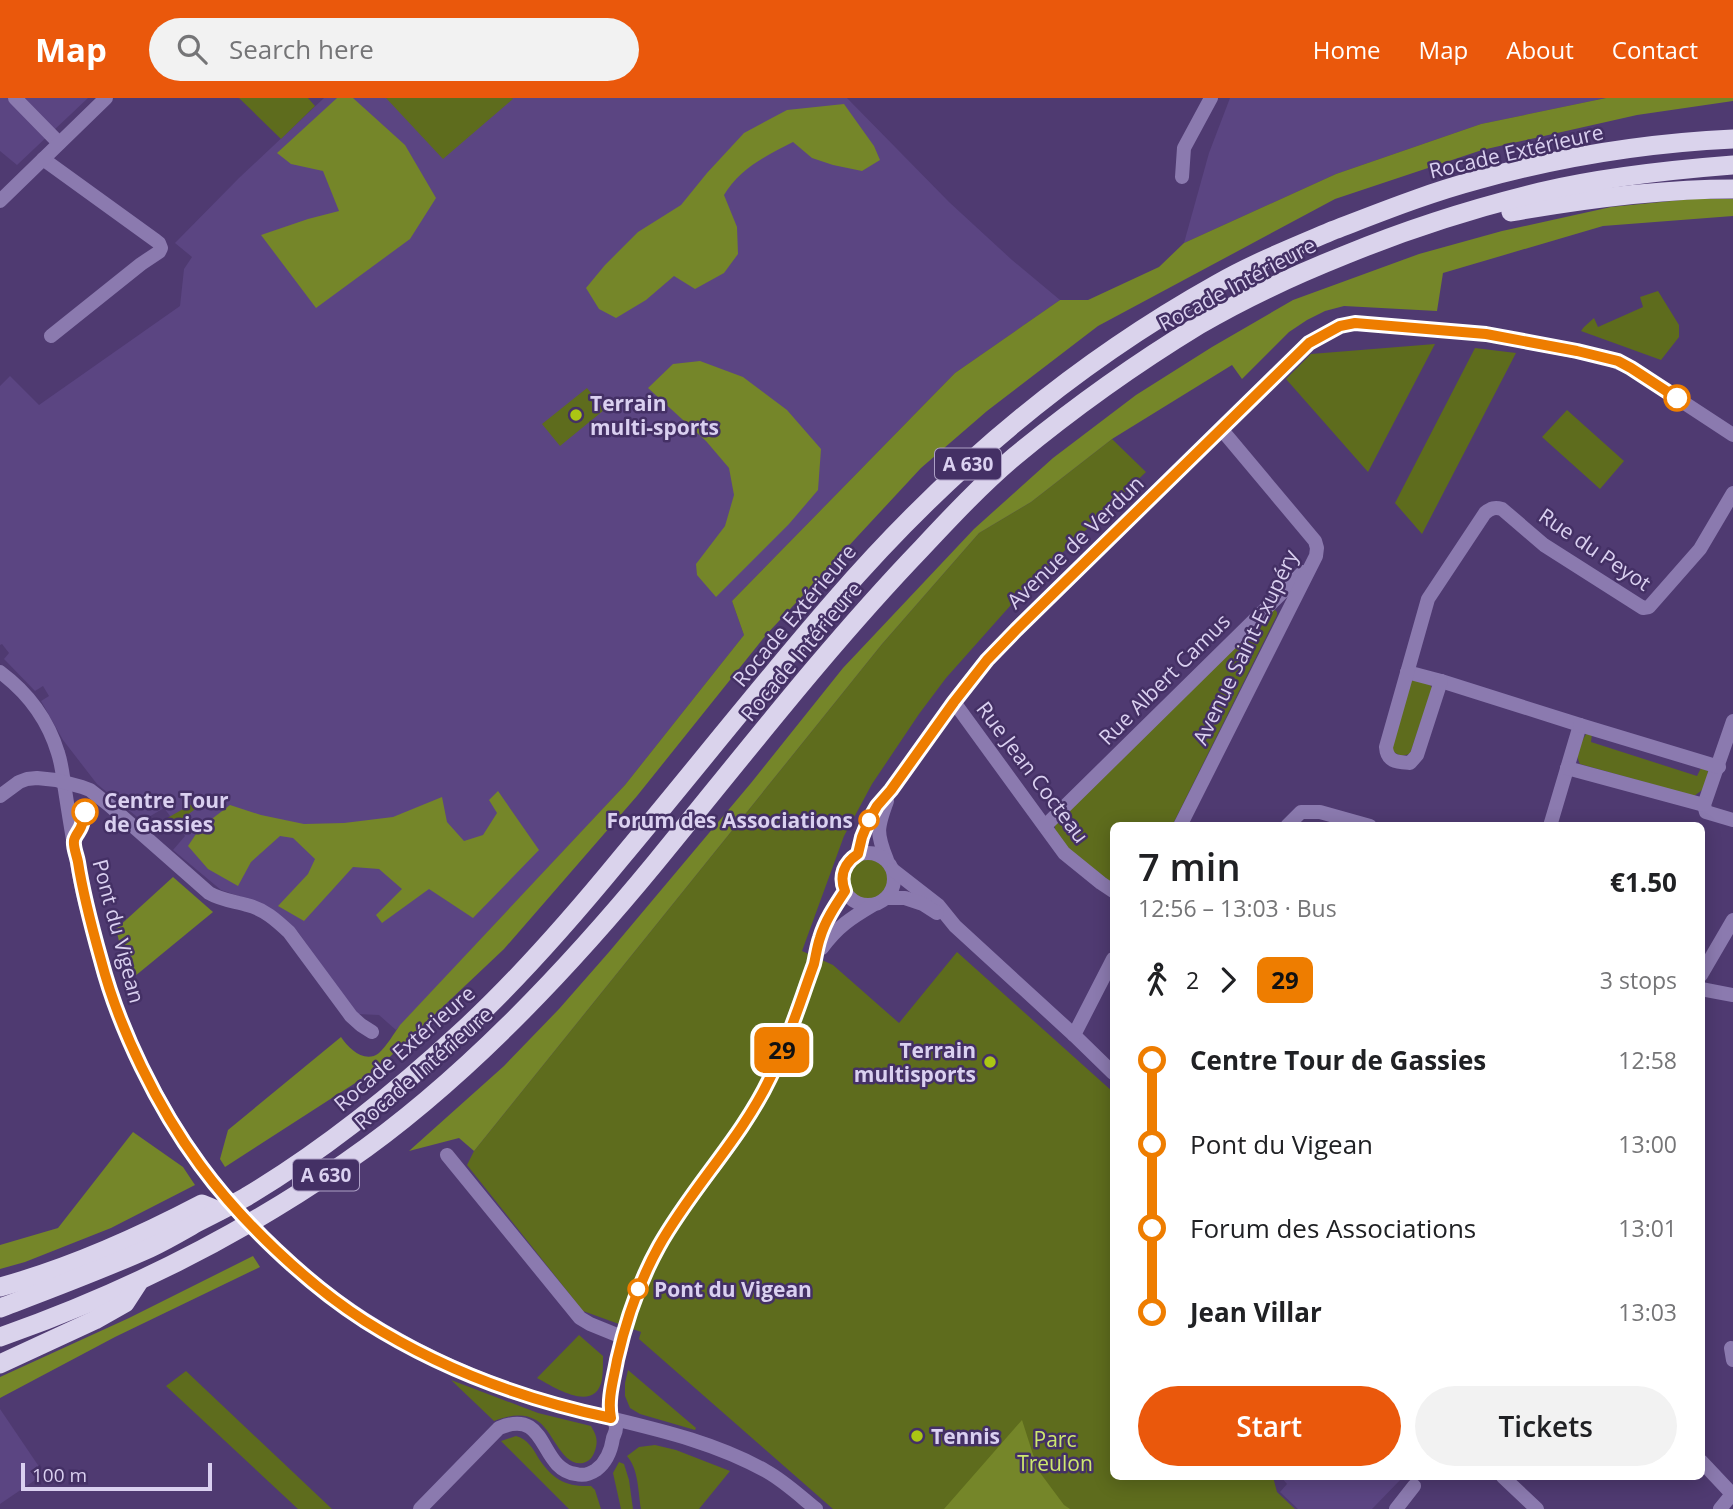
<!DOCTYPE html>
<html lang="en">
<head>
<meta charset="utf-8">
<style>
  body { margin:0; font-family:"Open Sans",sans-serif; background:#f2f2f2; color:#202124; height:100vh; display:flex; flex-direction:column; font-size:26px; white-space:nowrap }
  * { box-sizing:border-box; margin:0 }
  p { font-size:23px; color:#757577 }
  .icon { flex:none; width:38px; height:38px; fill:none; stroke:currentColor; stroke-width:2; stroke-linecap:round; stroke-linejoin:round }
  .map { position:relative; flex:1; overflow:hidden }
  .panel { position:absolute; left:1110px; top:724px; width:595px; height:658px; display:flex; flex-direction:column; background:#fff; border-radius:10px; box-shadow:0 4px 18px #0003 }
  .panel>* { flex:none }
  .badge { padding:0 14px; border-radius:10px; font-size:24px; line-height:46px }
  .scale { position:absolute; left:21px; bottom:18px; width:191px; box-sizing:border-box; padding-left:7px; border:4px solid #dad0f0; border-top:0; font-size:19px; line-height:24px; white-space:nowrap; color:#dad0f0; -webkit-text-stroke:5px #443065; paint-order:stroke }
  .map>.badge { position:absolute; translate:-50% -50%; box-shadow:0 0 0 4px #fff }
  .legs { display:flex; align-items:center; gap:10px; height:77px; padding:0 28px; font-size:23px }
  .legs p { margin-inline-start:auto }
  .headline { display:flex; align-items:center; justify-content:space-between; height:119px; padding:0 28px }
  h1 { font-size:38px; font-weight:600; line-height:52px }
  .action { display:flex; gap:14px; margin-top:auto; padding:14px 28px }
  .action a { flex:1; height:80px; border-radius:42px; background:#ea580c; color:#fff; font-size:28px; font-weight:600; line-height:80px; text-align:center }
  .action a+a { background:#f2f2f2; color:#202124 }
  ul { padding:0 28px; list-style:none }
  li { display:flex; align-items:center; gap:24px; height:84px; font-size:26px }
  li i { display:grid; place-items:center; width:10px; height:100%; margin:0 9px; background:currentColor }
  li i::after { content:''; width:18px; height:18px; margin:-9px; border:5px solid; border-radius:50%; background:#fff }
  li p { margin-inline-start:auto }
  li:first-child i { background:linear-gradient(#0000 50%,currentColor 0) }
  li:last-child i { background:linear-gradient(currentColor 50%,#0000 0) }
  header { display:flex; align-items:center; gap:42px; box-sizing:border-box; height:98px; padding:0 35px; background:#ea580c; color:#fff }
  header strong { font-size:33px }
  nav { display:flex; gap:38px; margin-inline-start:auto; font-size:24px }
  .search { width:490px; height:63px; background:#f2f2f2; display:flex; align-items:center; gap:18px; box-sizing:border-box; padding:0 24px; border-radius:38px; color:#757577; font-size:26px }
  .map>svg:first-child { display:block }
  .built { fill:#5b4582 }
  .green { fill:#5e6c1d }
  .forest { fill:#758629 }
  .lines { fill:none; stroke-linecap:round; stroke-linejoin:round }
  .minor { stroke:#8b7aaf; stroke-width:14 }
  .highway { stroke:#dad3ec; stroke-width:19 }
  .line-1-casing { stroke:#fff; stroke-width:16 }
  .line-1 { stroke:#ee7d00; stroke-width:10 }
  .stop-1-dot { fill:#fff; stroke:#ee7d00; stroke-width:3.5 }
  .poi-dot { fill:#abc614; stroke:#443065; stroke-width:2.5 }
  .labels { text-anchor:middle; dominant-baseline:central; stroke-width:5; stroke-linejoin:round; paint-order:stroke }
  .shield { fill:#443065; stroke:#ada0c6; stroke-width:2 }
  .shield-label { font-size:19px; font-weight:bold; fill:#dad0f0 }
  .street-label { font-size:21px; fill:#dad0f0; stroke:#443065 }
  .poi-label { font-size:21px; font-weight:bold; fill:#dad0f0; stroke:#443065; text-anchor:start }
  .stop-label { font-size:21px; font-weight:bold; fill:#dad0f0; stroke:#443065; text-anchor:start }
  .park-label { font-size:21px; fill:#cee76f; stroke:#443065 }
</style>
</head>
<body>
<header>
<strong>Map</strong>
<div class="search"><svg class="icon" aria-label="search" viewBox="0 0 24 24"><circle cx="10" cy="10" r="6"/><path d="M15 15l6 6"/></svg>Search here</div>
<nav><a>Home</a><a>Map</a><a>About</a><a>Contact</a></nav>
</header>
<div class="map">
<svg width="1733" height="1411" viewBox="0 0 1733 1411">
  <rect width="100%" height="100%" fill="#4f3a71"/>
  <g class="built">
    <path d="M0,0H88L17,67L0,53Z"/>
    <path d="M324,0H847L949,104L1012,162L1060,202L955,275L732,503L744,537L625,687L396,932L379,917L357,916L298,834L277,815L259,805L221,792L173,752L185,738L164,710L142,723L97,686L63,642L41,603L49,598L43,588L35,593L4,561L9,555L2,546L0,547V288L10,278L39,307L180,208L184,171L192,159L175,145L239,80Z"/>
    <path d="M1230,0H1606L1481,26L1336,76L1184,145L1209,55Z"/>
    <path d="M0,1311L44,1376L0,1406Z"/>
    <path d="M1281,1379H1403L1372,1411H1298L1280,1394L1287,1386Z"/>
  </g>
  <g class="green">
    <path d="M239,0H308L315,8L281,41Z"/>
    <path d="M386,0H512L513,1L443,61Z"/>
    <path d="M1658,193L1679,227V239L1661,262L1581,233L1584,229L1594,220L1598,229L1643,209L1640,199Z"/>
    <path d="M1435,246L1368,374L1286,281L1311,256Z"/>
    <path d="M1475,250L1516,255L1422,436L1395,405Z"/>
    <path d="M587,290L604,312L560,348L542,326Z"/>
    <path d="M1567,312L1624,363L1600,391L1542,339Z"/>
    <path d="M1112,341L1146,374L1027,489L946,580L919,616L872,686L844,738L802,853L833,867L899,925L957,854L1113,994V1379H1273L1277,1394L1295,1411H833L639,1241L641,1234L583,1213L467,1067L474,1053L882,546L979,435L1031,404Z"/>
    <path d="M1275,512L1277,514V517L1172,728H1113V786L1069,751L1055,732V727L1272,513Z"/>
    <path d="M1420,581L1428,583L1432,590L1410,656L1401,658L1392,653L1389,647L1410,583Z"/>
    <path d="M1586,636H1592L1591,644L1697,678L1701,670L1708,673L1705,690L1694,698L1580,666C1574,656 1581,645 1586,636Z"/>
    <path d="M208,697L211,699L210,700L170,730L164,731L161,729L162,723Z"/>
    <circle cx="868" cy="781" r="21"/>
    <path d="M579,1237L603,1258C603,1266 603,1274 602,1281C596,1316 555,1290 537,1280Z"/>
    <path d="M628,1272L696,1330L695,1332L640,1316L630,1310L625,1298V1285Z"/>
    <path d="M186,1273L332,1411H298L166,1288Z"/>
    <path d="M451,1282L538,1315L591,1328C595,1335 598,1340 596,1349C594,1357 591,1363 583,1365C561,1369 553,1331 536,1322C522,1314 508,1318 494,1323Z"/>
    <path d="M516,1338C528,1341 533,1351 539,1361C553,1382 567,1389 591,1388L595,1392L601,1411H569L501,1343Z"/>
    <path d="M655,1347L676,1352L730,1373L699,1411H641C638,1394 639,1372 627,1358L639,1349Z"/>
    <path d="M619,1364L624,1366L629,1382L633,1411H621L613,1375Z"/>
  </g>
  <g class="forest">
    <path d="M337,0H353L405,47L436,100L410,141L316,210L261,137L308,121L339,113L323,73L291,66L277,55Z"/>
    <path d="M1606,0H1733V3L1637,17L1482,52L1335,101L1098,228L987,313L921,370L766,537L637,698L504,851L377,971L225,1069L220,1061L228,1032L341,939C349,951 365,966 379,955C386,949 395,934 400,927L625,687L744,537L732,503L955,275L1060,202H1088L1159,169L1184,145L1336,76L1481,26Z"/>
    <path d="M844,6L874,48L880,62L862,73L833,67L812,60L793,44C767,57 739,71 724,97L737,129L738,156L724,175L695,191L674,178L646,202L616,220L599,211L586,190L605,167L638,134L681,107L707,75L744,35L787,12Z"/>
    <path d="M1692,101H1733V118L1603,128L1443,175L1437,213L1344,208L1325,213L1307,222L1289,234L1242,281L1232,267L1112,341L1031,404L979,435L882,546L474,1053L459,1040L409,1053L504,968L559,911L609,854L751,685L843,570L974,431L1053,360L1136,297L1212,249L1293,202L1419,156L1502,133L1611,109Z"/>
    <path d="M700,263L743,279L787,312L821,351L818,392L789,426L716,499L697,477L696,466L725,428L734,397L729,370L706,343L648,290L673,266Z"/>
    <path d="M498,693L539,752L473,820L429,791L382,825L376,817L402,791L379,771L353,769L304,823L278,808L308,776L315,761L293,740L280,738L251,764L238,788L208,771L188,748L200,730L230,707L261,717L304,726L344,725L393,719L442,699L447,724L464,743L483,737L497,715L489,702Z"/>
    <path d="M173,779L213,814L129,883L116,831Z"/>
    <path d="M133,1034L183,1069L195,1087L111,1130L25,1164L0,1171V1147L58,1130Z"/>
    <path d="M253,1158L260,1169L115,1239L0,1300V1279L129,1220Z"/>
    <path d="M1022,1322L1038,1372L1064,1407L1070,1411H944Z"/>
  </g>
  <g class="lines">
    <g class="minor">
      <path d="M15,0L59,45"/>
      <path d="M43,61L155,142L159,145L161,150L159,154L141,166L51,238"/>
      <path d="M1182,79L1184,50L1211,0"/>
      <path d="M0,103L106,0"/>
      <path d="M0,574C27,594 48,622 58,655C62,667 63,680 65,692C70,724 75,755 81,786C84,803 89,819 94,835C98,852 101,868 107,884C136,969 180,1047 239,1114C322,1208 434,1272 555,1306C626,1326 700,1336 766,1373C784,1383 800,1398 816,1411"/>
      <path d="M1407,574L1441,583L1580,627L1550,728"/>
      <path d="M1441,583L1417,657L1410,665C1397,664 1387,664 1386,649L1428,501L1485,415C1491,410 1495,409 1502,411L1544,447L1643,510L1649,509L1700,451L1733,395"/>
      <path d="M954,604L1064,755L1101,785L1113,793"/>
      <path d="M1733,623L1704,707L1706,714L1733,722"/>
      <path d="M1580,627L1719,669"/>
      <path d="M1567,670L1704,707"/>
      <path d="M0,698L19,684L27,681L37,680L56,682L82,689L90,692L109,707L209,795C221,802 233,803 247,807C264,811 276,822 289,834L351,918L361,927L372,934"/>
      <path d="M887,703C877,730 876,735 887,762"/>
      <path d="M1045,728L1303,474"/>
      <path d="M1180,728L1316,458L1317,450L1315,443L1222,332"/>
      <path d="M1287,728L1301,714H1320L1370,728"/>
      <circle cx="868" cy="781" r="26"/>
      <path d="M858,756L862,739L868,722L877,708L891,692L954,604L987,562L1016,532L1309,245L1340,228L1355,225L1486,236L1604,259L1631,270L1733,337"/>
      <path d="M893,772L938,807L955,828L1074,937L1113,975"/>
      <path d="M887,800H905L923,806L937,815"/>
      <path d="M822,850C837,829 851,820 873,807"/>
      <path d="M1701,877L1733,822"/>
      <path d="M1701,891L1733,897"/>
      <path d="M1074,937L1113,861"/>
      <path d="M447,1057L580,1220L590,1226L622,1239"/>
      <path d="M1731,1250L1733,1262"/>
      <path d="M1701,1363L1732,1396"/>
      <path d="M1503,1379L1537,1411"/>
      <path d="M420,1411L499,1330C549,1309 538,1371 576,1376C583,1378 590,1376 596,1372C607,1364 611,1353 613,1340C614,1337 616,1334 616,1330C616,1322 608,1317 609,1305C614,1275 620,1245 629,1217C641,1181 657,1148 679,1117C707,1076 740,1038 763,995C778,967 789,936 799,906C805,891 811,876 815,861C817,854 818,847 820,840C825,823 835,808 845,793"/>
      <path d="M1396,1411L1414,1388"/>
      <path d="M1720,1411L1733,1395"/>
    </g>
    <g class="highway">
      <path d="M1511,114C1584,101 1658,91 1733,91"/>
      <path d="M0,1189C71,1170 137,1140 202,1106L219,1113"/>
      <path d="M0,1210C50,1191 101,1172 150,1150C167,1142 182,1133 198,1124C214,1116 230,1108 246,1099C323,1053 394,996 460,935C519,881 571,821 621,760C693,674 762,586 835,502C943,377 1072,267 1217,186C1254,165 1294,149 1334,132C1381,114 1428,95 1477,82C1560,59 1647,45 1733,41"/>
      <path d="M0,1239C123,1196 239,1138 346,1064C461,985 568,871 656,764C743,658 827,549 922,450C951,419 981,387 1014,359C1072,311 1135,266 1199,227C1245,200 1295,177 1345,157C1408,131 1474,110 1540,94C1603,79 1669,72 1733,67"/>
      <path d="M0,1266L95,1222L125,1205L138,1185"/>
    </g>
  </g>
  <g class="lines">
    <defs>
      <path id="line-1" d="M85,714C84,719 83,724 81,729C79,734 74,739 74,743C73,749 77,758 78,764C83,797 92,830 101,862C119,931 158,1010 200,1067C241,1123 307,1186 365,1223C439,1270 525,1302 611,1320C607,1301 614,1280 617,1262C626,1222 639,1184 659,1148C692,1089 741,1041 770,980C788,944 800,904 814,866C816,857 817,849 820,840C825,823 835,808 845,793C839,778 844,765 858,756L862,739L869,722L877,708L891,692L954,604L987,562L1016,532L1309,245L1340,228L1355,225L1486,236L1577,253L1618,263L1631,270L1677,300"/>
    </defs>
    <use href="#line-1" class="line-1-casing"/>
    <use href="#line-1" class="line-1"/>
  </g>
  <g class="stop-1-dot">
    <circle cx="1677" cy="300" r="12"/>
    <circle cx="85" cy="714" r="12"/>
    <circle cx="869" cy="722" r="9"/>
    <circle cx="638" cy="1191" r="9"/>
  </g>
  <g class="poi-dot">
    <circle cx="576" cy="317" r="7"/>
    <circle cx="990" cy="964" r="7"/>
    <circle cx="917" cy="1338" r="7"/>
  </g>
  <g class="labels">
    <g class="shield">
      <rect x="935" y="350.5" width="66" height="31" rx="5"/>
      <rect x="293" y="1061.5" width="66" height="31" rx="5"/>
    </g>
    <g class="shield-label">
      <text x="968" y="366">A 630</text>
      <text x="326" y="1077">A 630</text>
    </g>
    <g class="street-label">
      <text transform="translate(1516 53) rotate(-13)">Rocade Extérieure</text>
      <text transform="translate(1237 186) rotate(-28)">Rocade Intérieure</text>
      <text transform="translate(1075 444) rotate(-44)">Avenue de Verdun</text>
      <text transform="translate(1595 451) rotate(34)">Rue du Peyot</text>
      <text transform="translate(794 517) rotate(-50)">Rocade Extérieure</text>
      <text transform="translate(1245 549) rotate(-64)">Avenue Saint-Exupéry</text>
      <text transform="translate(801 553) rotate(-50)">Rocade Intérieure</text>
      <text transform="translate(1164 581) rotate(-45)">Rue Albert Camus</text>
      <text transform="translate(1033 674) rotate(53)">Rue Jean Cocteau</text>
      <text transform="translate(119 833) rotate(75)">Pont du Vigean</text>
      <text transform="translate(404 950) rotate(-41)">Rocade Extérieure</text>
      <text transform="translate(423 970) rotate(-41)">Rocade Intérieure</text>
    </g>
    <g class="poi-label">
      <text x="590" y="305">Terrain<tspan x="590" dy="24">multi-sports</tspan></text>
      <text x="976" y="952" text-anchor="end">Terrain<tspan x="976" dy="24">multisports</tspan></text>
      <text x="931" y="1338">Tennis</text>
    </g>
    <g class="stop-label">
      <text x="104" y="702">Centre Tour<tspan x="104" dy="24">de Gassies</tspan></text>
      <text x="853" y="722" text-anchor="end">Forum des Associations</text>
      <text x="654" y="1191">Pont du Vigean</text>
    </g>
    <g class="park-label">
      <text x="1055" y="1341">Parc<tspan x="1055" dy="24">Treulon</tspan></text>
    </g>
  </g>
</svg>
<div class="scale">100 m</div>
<b class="badge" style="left:782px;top:952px;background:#ee7d00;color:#111">29</b>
<section class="panel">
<div class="headline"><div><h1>7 min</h1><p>12:56 – 13:03 · Bus</p></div><b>€1.50</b></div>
<div class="legs"><svg class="icon" aria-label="walk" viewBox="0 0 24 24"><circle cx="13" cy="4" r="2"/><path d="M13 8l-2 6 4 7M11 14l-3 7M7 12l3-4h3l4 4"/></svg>2<svg class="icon" aria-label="forward" viewBox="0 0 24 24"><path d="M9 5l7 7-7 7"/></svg><b class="badge" style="background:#ee7d00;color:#111">29</b><p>3 stops</p></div>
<ul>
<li><i style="color:#ee7d00"></i><b>Centre Tour de Gassies</b><p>12:58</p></li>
<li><i style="color:#ee7d00"></i><span>Pont du Vigean</span><p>13:00</p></li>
<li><i style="color:#ee7d00"></i><span>Forum des Associations</span><p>13:01</p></li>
<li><i style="color:#ee7d00"></i><b>Jean Villar</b><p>13:03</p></li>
</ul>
<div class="action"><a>Start</a><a>Tickets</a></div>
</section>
</div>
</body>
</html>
